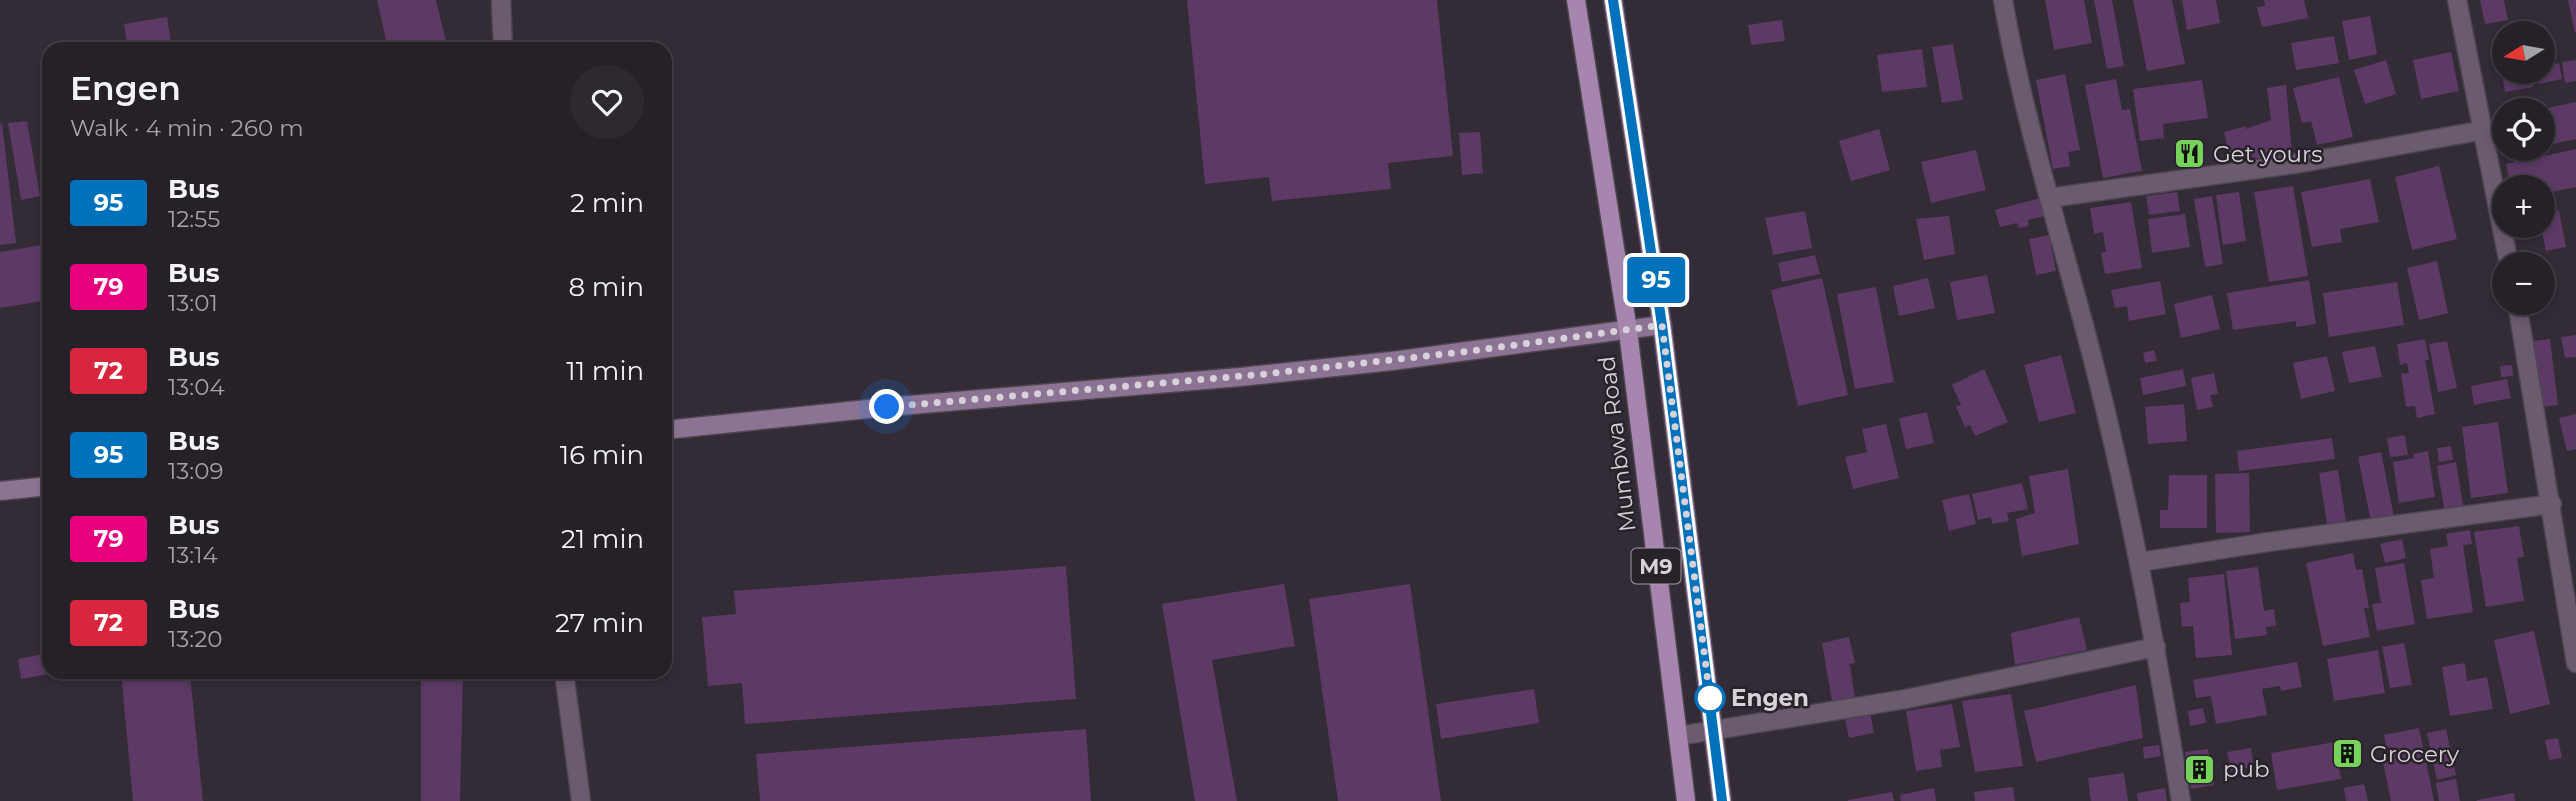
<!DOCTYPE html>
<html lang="en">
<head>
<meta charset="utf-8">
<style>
  body { margin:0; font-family:Montserrat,sans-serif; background:#2e2830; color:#f1f3f6; height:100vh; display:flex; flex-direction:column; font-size:26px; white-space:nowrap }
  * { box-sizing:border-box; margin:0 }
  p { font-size:23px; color:#a4a3a8 }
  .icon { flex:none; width:38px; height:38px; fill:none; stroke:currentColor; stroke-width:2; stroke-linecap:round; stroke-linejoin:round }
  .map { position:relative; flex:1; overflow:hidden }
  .drawer { position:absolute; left:42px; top:42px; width:630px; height:637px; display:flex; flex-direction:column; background:#262028; border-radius:21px; box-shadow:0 4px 10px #0003,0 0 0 2px #423e45 }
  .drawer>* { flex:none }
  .badge { padding:0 14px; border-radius:5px; font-size:24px; line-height:46px }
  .needle { width:46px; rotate:259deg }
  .controls { position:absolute; left:2492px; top:21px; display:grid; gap:14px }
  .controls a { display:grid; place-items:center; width:63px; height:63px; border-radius:50%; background:#262028; box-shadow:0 4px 10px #0003,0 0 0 2px #423e45; font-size:35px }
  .you { position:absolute; width:35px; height:35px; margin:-18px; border:5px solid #fff; border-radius:50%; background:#1a73e8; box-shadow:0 0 0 10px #1a73e833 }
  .map>.badge { position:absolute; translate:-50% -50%; box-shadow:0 0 0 4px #fff }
  .round { display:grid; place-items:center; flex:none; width:74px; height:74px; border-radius:37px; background:#2e2830 }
  .summary { display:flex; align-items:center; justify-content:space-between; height:119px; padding:0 28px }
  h1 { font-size:33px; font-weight:600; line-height:52px }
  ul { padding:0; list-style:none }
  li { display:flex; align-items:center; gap:21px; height:84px; padding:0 28px }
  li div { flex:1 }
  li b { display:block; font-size:26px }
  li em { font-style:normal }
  li .badge { min-width:77px; font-weight:700; text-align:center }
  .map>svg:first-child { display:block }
  .building { fill:#5c3a65 }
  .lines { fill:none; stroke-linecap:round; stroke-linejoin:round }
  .street-casing { stroke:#4d4650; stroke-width:21 }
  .secondary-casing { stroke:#4d4650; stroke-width:21 }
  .primary-casing { stroke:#4d4650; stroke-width:21 }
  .street { stroke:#6b5b6f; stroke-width:18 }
  .secondary { stroke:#8c7393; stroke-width:18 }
  .primary { stroke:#a686af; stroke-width:18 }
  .line-casing { stroke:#fff; stroke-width:16 }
  .line { stroke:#0072bc; stroke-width:10 }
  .walk { stroke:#d7d2d9; stroke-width:7; stroke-dasharray:0 12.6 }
  .stop-dot { fill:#fff; stroke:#0072bc; stroke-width:3.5 }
  .labels { text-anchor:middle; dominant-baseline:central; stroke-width:5; stroke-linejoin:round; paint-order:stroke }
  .shield { fill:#29222b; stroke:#a39da5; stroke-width:2 }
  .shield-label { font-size:21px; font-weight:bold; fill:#d7d2d9 }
  .poi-label { font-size:23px; fill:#d7d2d9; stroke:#29222b; text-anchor:start }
  .street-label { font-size:23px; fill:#d7d2d9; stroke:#29222b }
  .stop-label { font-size:23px; font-weight:bold; fill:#d7d2d9; stroke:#29222b; text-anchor:start }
</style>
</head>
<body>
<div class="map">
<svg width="2576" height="801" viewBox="0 0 2576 801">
  <rect width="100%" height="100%" fill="#332b36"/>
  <g class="building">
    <path d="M377,0H436L447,46L432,49H388Z"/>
    <path d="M1187,0H1437L1453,156L1388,163L1391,189L1272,201L1269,177L1205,184Z"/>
    <path d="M2045,0H2084L2092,43L2054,50Z"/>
    <path d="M2094,0H2112L2124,66L2107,69Z"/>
    <path d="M2133,0H2172L2185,64L2147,71Z"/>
    <path d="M2182,0H2216L2220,23L2187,30Z"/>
    <path d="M2264,0H2304L2308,18L2262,27L2257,7L2265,6Z"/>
    <path d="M2480,0H2504L2508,20L2485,24Z"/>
    <path d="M2568,0H2576V32L2575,33Z"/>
    <path d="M2370,16L2377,54L2349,60L2342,21Z"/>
    <path d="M167,17L172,49H128L124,24Z"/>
    <path d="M1782,20L1785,41L1751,45L1748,25Z"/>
    <path d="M2334,36L2339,63L2296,70L2291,43Z"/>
    <path d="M1953,44L1963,100L1942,103L1932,47Z"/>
    <path d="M1922,49L1927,87L1882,92L1877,55Z"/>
    <path d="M2451,52L2459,91L2421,99L2413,60Z"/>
    <path d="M2504,53V72H2531L2533,87L2505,92L2499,54Z"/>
    <path d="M2386,60L2396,94L2365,104L2354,70Z"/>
    <path d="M2576,60V81L2565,83L2562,62Z"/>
    <path d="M2559,63L2562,79L2539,84L2537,72H2543V66Z"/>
    <path d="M2065,74L2080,150L2068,152L2070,166L2053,169L2036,80Z"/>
    <path d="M2339,77L2353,137L2317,145L2311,121L2302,123L2293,88Z"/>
    <path d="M2116,79L2122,110L2130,109L2142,171L2103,178L2085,85Z"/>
    <path d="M2202,80L2208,118L2163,124L2164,138L2140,141L2133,89Z"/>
    <path d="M2286,85L2292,153L2230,162L2224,132L2246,126V129L2271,120L2267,88Z"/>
    <path d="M2576,102V139L2543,146V109Z"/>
    <path d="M27,121L40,196L21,200L8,123Z"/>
    <path d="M2,123L16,243L0,245V124Z"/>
    <path d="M1879,129L1890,170L1851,181L1839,141Z"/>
    <path d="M1480,132L1483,173L1462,175L1459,133Z"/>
    <path d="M2198,140L2201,165L2182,167L2178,142Z"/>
    <path d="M2576,149V187L2543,194V187H2511L2506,164Z"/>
    <path d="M1976,150L1986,190L1931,203L1921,162Z"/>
    <path d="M2439,166L2457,239L2412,250L2395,177Z"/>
    <path d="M2370,179L2379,222L2340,229L2342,242L2312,247L2301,192Z"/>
    <path d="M2293,186L2308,276L2269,282L2254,192Z"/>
    <path d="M2177,192L2180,211L2149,215L2146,196Z"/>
    <path d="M2239,192L2246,241L2223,245L2216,195Z"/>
    <path d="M2212,196L2223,264L2205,267L2194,199Z"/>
    <path d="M2041,198L2045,216L2028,220L2029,226L2019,228L2017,223L2000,227L1995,210Z"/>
    <path d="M2131,202L2142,268L2105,274L2101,253L2106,252L2103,232L2094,234L2090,208Z"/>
    <path d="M2559,210L2566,247L2546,251L2541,226H2543V214Z"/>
    <path d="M1805,211L1812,248L1773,255L1765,218Z"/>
    <path d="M2185,214L2190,247L2152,253L2148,219Z"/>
    <path d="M1949,216L1955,254L1924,260L1916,219Z"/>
    <path d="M2049,235L2056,271L2036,275L2029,239Z"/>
    <path d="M49,244V300L0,308V252Z"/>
    <path d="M1815,255L1820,274L1782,282L1778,263Z"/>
    <path d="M2437,261L2448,313L2419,320L2407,268Z"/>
    <path d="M1987,275L1995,313L1957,320L1950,282Z"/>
    <path d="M1822,278L1848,395L1798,406L1771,290Z"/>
    <path d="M1928,278L1935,308L1899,316L1893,286Z"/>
    <path d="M2309,280L2316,324L2296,327V321L2233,330L2227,293Z"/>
    <path d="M2160,281L2166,314L2129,321L2127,306L2115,308L2111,290Z"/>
    <path d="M2397,282L2404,325L2329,337L2323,293Z"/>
    <path d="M1876,287L1894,382L1855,389L1837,294Z"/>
    <path d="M2212,295L2220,329L2181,338L2174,304Z"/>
    <path d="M2576,335V357L2565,358L2561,337Z"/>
    <path d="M2425,339L2429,360H2425L2435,414L2417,418L2415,406L2406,407L2401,374L2409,373L2407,363L2400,365L2397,344Z"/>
    <path d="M2550,339L2558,405L2541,407L2533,341Z"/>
    <path d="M2447,341L2457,388L2438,392L2429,344Z"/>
    <path d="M2375,346L2382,377L2349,383L2342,352Z"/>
    <path d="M2154,350L2157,361L2145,363L2143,353Z"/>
    <path d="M2061,355L2076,413L2039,422L2024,365Z"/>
    <path d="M2327,356L2335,391L2301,399L2293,363Z"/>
    <path d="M2512,365L2513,376L2501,377L2500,366Z"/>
    <path d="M1984,369L2008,422L1975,436L1970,425L1965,427L1956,407L1961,405L1952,385Z"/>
    <path d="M2183,369L2186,386L2143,395L2140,378Z"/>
    <path d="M2214,373L2218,394L2210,395L2213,407L2197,410L2191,378Z"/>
    <path d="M2507,379L2511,398L2474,405L2471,386Z"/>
    <path d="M2184,404L2187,441L2148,444L2145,407Z"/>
    <path d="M1927,412L1934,443L1906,449L1899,418Z"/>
    <path d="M2576,414V449L2567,451L2559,418Z"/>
    <path d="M2498,422L2508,493L2471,498L2462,427Z"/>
    <path d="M1886,424L1899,478L1853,489L1845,457L1867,452L1862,429Z"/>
    <path d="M2405,435L2408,455L2390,457L2387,438Z"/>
    <path d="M2332,438L2335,459L2239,471L2237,451Z"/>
    <path d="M2451,446L2453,460L2439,462L2437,448Z"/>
    <path d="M2428,451L2435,497L2399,503L2393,462L2414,458L2413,454Z"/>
    <path d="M2381,452L2394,517L2371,522L2358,457Z"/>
    <path d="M2456,462L2464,511L2445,514L2437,466Z"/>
    <path d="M2068,469L2079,544L2022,556L2016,519L2035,513L2029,476Z"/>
    <path d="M2338,470L2346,521L2327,524L2319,473Z"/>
    <path d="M2249,473L2250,532L2216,533L2215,474Z"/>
    <path d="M2169,475H2207V528H2160V510H2168Z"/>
    <path d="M2022,483L2028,509L2007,513L2009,521L1992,524L1991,517L1978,520L1972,494Z"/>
    <path d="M1969,494L1976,524L1949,531L1942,500Z"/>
    <path d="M2519,526L2524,557L2517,558L2524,601L2486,607L2474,532Z"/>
    <path d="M2470,530L2472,544L2463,545L2473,612L2427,619L2421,580L2434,578L2430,549L2448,546L2446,534Z"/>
    <path d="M2402,539L2406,558L2385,563L2380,544Z"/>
    <path d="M2353,553L2356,570L2362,569L2369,608H2364L2370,637L2323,646L2306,563Z"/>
    <path d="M2404,563L2415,624L2377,631L2372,604L2381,603L2375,568Z"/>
    <path d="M1066,566L1076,699L745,724L742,683L708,686L702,617L736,614L734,591Z"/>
    <path d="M2258,567L2264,611L2274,609L2276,626L2266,627L2267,635L2235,639L2226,571Z"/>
    <path d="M2224,574L2232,655L2196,658L2193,626L2182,627L2180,603L2190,602L2188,578Z"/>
    <path d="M1284,584L1295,646L1212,660L1237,801H1195L1162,604Z"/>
    <path d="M1410,584L1441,801H1338L1309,599Z"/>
    <path d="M2079,617L2087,650L2015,665L2011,633Z"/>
    <path d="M2534,631L2550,704L2510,714L2494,640Z"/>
    <path d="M1849,637L1855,663L1845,665H1850L1855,698L1832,701L1822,643Z"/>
    <path d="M2404,643L2412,685L2390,688L2382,647Z"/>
    <path d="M2378,650L2385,693L2334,701L2327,659Z"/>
    <path d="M48,653L49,674L21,679L18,659Z"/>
    <path d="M2297,662L2302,687L2281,691L2280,686L2262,689L2267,715L2216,724L2211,696L2196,698L2193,680Z"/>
    <path d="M2465,663L2467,681L2487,677L2493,709L2450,716L2442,667Z"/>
    <path d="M121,672H206V674L190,675L203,801H133Z"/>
    <path d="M421,672H463L460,801H421Z"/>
    <path d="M2136,685L2143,738L2036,762L2024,711Z"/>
    <path d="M1534,689L1539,723L1441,739L1436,704Z"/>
    <path d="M2011,694L2023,766L1975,772L1962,701Z"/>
    <path d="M1952,704L1960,747L1940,750L1942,767L1916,771L1906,711Z"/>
    <path d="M2203,708L2206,723L2190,726L2188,711Z"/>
    <path d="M1870,712L1874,733L1849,738L1845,718Z"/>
    <path d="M2419,728L2434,801H2391L2381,753L2387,752L2384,735Z"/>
    <path d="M1086,729L1091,801H760L756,754Z"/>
    <path d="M2446,729L2456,775L2437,780L2427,733Z"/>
    <path d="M2558,738L2562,758L2549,760L2545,740Z"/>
    <path d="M2352,741L2356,766L2342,768L2337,743Z"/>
    <path d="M2335,742L2341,779L2277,790L2271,753Z"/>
    <path d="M2159,745L2161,756L2144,759L2143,747Z"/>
    <path d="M2251,748L2254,767L2231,771L2227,752Z"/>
    <path d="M2208,749L2214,785L2191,789L2185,752Z"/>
    <path d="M2124,773L2128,801H2091L2088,778Z"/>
    <path d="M2456,779L2460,801H2439L2436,783Z"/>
    <path d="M2364,784L2368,801H2346L2344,788Z"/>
    <path d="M2013,787L2015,801H1975L1974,792Z"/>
    <path d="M1934,788L1936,801H1901L1900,795Z"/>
    <path d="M2165,788L2167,801H2138L2137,793Z"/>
    <path d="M1892,792L1894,801H1848V800Z"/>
    <path d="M2514,793L2515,801H2477V800Z"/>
  </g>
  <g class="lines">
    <defs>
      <g id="street">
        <path d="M501,0L503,49"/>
        <path d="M2003,0C2025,129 2067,254 2098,380C2133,519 2158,659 2181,801"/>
        <path d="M2457,0L2509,264"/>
        <path d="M2049,198L2301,163L2484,130"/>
        <path d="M2517,303L2576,663"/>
        <path d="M2140,562L2268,542L2552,504"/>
        <path d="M564,672L581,801"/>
        <path d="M1678,736L1906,699L2156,647"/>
      </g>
      <g id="secondary">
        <path d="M665,430L887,407L1240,377L1392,361L1662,325"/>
        <path d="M0,491L49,486"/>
      </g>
      <g id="primary">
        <path d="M1576,0L1628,331L1686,801"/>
        <path d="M1613,0L1662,325L1722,801"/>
      </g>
    </defs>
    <use href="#street" class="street-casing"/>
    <use href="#secondary" class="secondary-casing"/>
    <use href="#primary" class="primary-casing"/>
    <use href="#street" class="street"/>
    <use href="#secondary" class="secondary"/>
    <use href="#primary" class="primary"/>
  </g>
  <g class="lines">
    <defs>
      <path id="line" d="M1613,0L1662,325L1722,801"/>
    </defs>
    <use href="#line" class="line-casing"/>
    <use href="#line" class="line"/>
    <path class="walk" d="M887,407L1265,374L1471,351L1662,325L1711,706L1710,698"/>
  </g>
  <defs>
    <symbol id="restaurant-square" viewBox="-11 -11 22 22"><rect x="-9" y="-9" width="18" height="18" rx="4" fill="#76d25a" stroke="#29222b"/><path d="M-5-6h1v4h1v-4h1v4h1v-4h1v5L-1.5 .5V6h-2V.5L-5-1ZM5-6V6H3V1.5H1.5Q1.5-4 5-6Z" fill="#111"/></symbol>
    <symbol id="building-square" viewBox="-11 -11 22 22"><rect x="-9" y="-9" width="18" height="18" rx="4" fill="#76d25a" stroke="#29222b"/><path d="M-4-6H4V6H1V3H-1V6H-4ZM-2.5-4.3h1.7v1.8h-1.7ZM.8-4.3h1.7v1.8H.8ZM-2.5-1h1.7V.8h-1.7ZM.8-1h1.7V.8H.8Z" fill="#111"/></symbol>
  </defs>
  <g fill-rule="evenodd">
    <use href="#restaurant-square" x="2172" y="136" width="35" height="35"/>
    <use href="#building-square" x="2330" y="736" width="35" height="35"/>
    <use href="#building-square" x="2182" y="752" width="35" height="35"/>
  </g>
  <circle class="stop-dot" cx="1710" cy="698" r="14"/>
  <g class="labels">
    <rect class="shield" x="1631.5" y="548.5" width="49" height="35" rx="5"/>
    <g class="shield-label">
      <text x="1656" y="566">M9</text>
    </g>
    <g class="poi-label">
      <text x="2213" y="154">Get yours</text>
      <text x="2370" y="754">Grocery</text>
      <text x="2223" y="769">pub</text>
    </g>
    <g class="street-label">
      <text transform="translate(1617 444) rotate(-97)">Mumbwa Road</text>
    </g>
    <g class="stop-label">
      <text x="1731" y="698">Engen</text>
    </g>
  </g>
</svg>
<div class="controls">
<a><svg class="needle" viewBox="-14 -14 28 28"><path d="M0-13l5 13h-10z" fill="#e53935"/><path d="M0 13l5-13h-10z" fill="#a4a3a8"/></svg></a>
<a><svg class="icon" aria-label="locate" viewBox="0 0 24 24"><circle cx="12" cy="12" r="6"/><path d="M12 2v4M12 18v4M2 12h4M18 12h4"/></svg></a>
<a>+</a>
<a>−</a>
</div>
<div class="you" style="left:887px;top:407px"></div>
<b class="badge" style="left:1656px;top:280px;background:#0072bc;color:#fff">95</b>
<section class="drawer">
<div class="summary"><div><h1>Engen</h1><p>Walk · 4 min · 260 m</p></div><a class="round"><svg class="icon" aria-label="heart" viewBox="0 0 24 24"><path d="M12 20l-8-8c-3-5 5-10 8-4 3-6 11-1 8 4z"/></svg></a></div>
<ul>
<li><span class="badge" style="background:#0072bc;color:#fff">95</span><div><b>Bus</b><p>12:55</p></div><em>2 min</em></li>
<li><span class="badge" style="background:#e6007e;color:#fff">79</span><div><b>Bus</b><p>13:01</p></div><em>8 min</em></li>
<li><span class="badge" style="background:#d7263d;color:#fff">72</span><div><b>Bus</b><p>13:04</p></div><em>11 min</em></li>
<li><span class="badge" style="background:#0072bc;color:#fff">95</span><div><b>Bus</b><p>13:09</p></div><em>16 min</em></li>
<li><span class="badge" style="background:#e6007e;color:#fff">79</span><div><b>Bus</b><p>13:14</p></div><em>21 min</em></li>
<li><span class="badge" style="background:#d7263d;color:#fff">72</span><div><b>Bus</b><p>13:20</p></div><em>27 min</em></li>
</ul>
</section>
</div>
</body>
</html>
